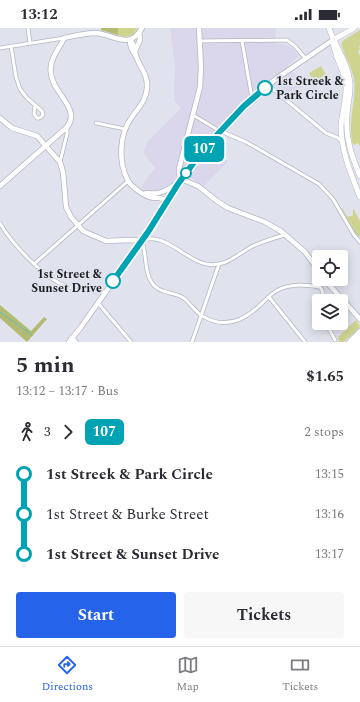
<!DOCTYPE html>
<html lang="en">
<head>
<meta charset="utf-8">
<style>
  body { margin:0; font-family:Spectral,serif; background:#f7f7f7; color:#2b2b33; height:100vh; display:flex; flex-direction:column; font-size:15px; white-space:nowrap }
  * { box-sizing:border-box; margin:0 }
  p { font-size:13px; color:#7c7c81 }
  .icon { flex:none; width:22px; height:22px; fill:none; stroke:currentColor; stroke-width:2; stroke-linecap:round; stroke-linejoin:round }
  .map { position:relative; height:314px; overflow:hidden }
  .side { display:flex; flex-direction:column; background:#fff; flex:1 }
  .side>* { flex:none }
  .badge { padding:0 8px; border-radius:6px; font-size:14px; line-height:26px }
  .tools { position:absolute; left:312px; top:222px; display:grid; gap:8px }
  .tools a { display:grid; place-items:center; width:36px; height:36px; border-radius:4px; background:#fff; box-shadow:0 2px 10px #0003; font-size:20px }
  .map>.badge { position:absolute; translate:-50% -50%; box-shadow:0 0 0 2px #fff }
  .legs { display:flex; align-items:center; gap:6px; height:44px; padding:0 16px; font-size:13px }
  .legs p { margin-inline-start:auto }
  .overview { display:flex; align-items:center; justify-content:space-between; height:68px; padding:0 16px }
  h1 { font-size:22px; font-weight:700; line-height:30px }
  .cta { display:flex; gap:8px; margin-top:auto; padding:8px 16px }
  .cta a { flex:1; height:46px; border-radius:4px; background:#2563eb; color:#fff; font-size:16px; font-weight:700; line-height:46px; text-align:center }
  .cta a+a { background:#f7f7f7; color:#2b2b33 }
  ul { padding:0 16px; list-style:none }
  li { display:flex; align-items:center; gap:14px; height:40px; font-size:15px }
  li i { display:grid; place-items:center; width:6px; height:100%; margin:0 5px; background:currentColor }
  li i::after { content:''; width:10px; height:10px; margin:-5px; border:3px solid; border-radius:50%; background:#fff }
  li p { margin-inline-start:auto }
  li:first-child i { background:linear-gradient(#0000 50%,currentColor 0) }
  li:last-child i { background:linear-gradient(currentColor 50%,#0000 0) }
  .status { display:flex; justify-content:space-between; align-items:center; height:28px; padding:0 20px; background:#fff; direction:ltr }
  .status svg { height:11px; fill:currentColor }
  .tabs { display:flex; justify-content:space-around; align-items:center; height:56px; border-top:1px solid #e1e1e2; background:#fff; font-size:11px; color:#7c7c81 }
  .tabs a { display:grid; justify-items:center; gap:2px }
  .tabs .active { color:#2563eb }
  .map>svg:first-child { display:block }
  .commercial { fill:#dad7ec }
  .green { fill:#ced48f }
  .forest { fill:#b4ba71 }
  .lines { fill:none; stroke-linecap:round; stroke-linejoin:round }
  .stream { stroke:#58bfbf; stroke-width:1 }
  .street-casing { stroke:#b2b6c1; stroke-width:4.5 }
  .secondary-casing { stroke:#b2b6c1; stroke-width:6 }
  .primary-casing { stroke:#b2b6c1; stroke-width:6 }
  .highway-casing { stroke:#b2b6c1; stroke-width:7 }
  .street { stroke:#fff; stroke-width:3 }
  .secondary { stroke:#fff; stroke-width:4.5 }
  .primary { stroke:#fff; stroke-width:5 }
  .highway { stroke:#fff; stroke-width:5.5 }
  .line-1-casing { stroke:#fff; stroke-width:9 }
  .line-1 { stroke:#00a3b4; stroke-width:6 }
  .stop-1-dot { fill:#fff; stroke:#00a3b4; stroke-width:2 }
  .labels { text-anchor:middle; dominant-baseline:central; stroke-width:4; stroke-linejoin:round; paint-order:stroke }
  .stop-label { font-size:12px; font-weight:bold; fill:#1a1b1f; stroke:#e0e3ee; text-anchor:start }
</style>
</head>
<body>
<div class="status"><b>13:12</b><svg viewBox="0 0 49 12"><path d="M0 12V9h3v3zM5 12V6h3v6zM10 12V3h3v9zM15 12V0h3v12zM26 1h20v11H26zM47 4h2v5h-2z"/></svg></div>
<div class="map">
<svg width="360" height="314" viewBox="0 0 360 314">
  <rect width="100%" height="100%" fill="#e0e3ee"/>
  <path class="commercial" d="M170,0H276L275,15L290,18L299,28L288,37L303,57L291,71L269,52L249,70L205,114L228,133L204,158L188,148L176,166L164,160L157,163H147L141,159L155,140L143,124L148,113L181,80L174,72L175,38Z"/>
  <g class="green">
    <path d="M101,0H137L134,6L126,9L101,2Z"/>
    <path d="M360,2V18L359,19L360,22L358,23L360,28V118L358,115L353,117C347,92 357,73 354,51C352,39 344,27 341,15L344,12Z"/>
    <path d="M321,38L328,50L322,59L313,52L309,45Z"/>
    <path d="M341,180H342L347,188L349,189L353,187V180L360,193V209L356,207Z"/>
    <path d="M356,292L360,299L344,314H339L338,309Z"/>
  </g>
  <g class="forest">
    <path d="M101,0H118V7L101,2Z"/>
    <path d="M0,277L31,303L44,289L47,291L27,314L0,290Z"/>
  </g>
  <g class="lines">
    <path class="stream" d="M0,284L32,307"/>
    <defs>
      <g id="street">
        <path d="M28,0L30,15"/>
        <path d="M200,13L287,12L295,18L305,30"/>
        <path d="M242,13L252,70"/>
        <path d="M11,18L16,49L20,61L27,70L42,83L43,87L40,90H37L34,86L35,77"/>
        <path d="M0,20L64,10"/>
        <path d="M268,57L326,105L338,110L342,114"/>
        <path d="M193,87L218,102L246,114L319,156L333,171L354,207L360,214"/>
        <path d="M96,95L125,101"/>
        <path d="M60,134L67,106V99"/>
        <path d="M0,195C10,214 45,251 66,258C78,263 93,263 106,264"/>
        <path d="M285,207C274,210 264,213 253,218C237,226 226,240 206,236C187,233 162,202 142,213C148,230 142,256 163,263C171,266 180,266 186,272C191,277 195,283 201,287C222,301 242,294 259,278C265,273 270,266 278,262C291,255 305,257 320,259"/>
        <path d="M34,236L128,153"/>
        <path d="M320,259L322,262L323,273"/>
        <path d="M269,269L305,314"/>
        <path d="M98,275L131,314"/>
        <path d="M326,295L335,312"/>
        <path d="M192,314L219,236"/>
      </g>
      <g id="secondary">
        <path d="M130,12C136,18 134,21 136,28C140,40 148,46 147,60C146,72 139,79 132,89C119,106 118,134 128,153C132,159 143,167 150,169C157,171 161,168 167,174"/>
        <path d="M130,12C130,19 132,23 136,28"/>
        <path d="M136,21L140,12L139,4"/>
        <path d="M0,90L12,100L37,108L60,134L63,144L66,179L71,189L83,203L106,213L131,212L142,213"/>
        <path d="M181,151L198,158L217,173L228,180L265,194L282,204L305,224L319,243"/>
        <path d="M181,151L179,146V141L200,59L201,39L199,0"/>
        <path d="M0,158L67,99C80,83 58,68 53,53C51,48 50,43 51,38C52,27 60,20 64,10C74,8 85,5 95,5C113,6 130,23 142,0"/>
        <path d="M146,165C159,167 167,163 177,155"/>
        <path d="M324,251L360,291"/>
        <path d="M69,314L81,299L148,204L178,156L209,115L248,75L277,50L333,12"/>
      </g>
      <g id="primary">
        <path d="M329,0C335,18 348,35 350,55C351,66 347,77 347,88C345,110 352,129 360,148"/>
        <path d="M333,12C333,27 344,40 346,56C347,70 342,84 341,98C341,123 351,146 360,169"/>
        <path d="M333,12L354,0"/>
      </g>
      <g id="highway">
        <path d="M72,311L75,314"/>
        <path d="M350,314L360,304"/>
        <path d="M357,314L360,311"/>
      </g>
    </defs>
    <use href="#street" class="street-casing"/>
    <use href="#secondary" class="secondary-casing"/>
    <use href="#primary" class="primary-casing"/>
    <use href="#highway" class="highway-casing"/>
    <use href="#street" class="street"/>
    <use href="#secondary" class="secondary"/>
    <use href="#primary" class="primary"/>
    <use href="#highway" class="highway"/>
  </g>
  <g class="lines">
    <defs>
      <path id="line-1" d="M113,253L148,204L178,156L203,122L244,78L265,60"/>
    </defs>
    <use href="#line-1" class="line-1-casing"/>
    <use href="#line-1" class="line-1"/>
  </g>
  <g class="stop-1-dot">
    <circle cx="265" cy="60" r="7"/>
    <circle cx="186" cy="145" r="5"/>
    <circle cx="113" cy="253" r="7"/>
  </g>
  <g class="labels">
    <g class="stop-label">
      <text x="276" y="53">1st Streek &amp;<tspan x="276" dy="14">Park Circle</tspan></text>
      <text x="102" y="246" text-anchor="end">1st Street &amp;<tspan x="102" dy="14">Sunset Drive</tspan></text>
    </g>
  </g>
</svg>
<div class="tools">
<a><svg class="icon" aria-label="locate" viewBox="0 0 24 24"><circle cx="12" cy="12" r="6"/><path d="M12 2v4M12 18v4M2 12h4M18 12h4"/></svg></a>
<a><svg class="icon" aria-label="layers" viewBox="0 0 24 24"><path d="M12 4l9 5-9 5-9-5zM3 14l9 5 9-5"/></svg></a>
</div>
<b class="badge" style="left:204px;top:121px;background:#00a3b4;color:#fff">107</b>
</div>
<section class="side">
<div class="overview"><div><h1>5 min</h1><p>13:12 – 13:17 · Bus</p></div><b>$1.65</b></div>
<div class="legs"><svg class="icon" aria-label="walk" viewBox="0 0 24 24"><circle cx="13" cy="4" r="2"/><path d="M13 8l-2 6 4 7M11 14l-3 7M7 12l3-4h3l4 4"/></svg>3<svg class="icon" aria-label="forward" viewBox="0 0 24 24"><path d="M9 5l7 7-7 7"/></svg><b class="badge" style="background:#00a3b4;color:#fff">107</b><p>2 stops</p></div>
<ul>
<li><i style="color:#00a3b4"></i><b>1st Streek &amp; Park Circle</b><p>13:15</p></li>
<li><i style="color:#00a3b4"></i><span>1st Street &amp; Burke Street</span><p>13:16</p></li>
<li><i style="color:#00a3b4"></i><b>1st Street &amp; Sunset Drive</b><p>13:17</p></li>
</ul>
<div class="cta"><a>Start</a><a>Tickets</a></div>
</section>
<nav class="tabs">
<a class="active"><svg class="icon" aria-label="directions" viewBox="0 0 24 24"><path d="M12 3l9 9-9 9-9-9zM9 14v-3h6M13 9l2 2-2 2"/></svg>Directions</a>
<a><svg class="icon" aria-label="map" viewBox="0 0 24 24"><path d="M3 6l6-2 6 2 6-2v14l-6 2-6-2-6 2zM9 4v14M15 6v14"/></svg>Map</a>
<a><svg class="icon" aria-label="tickets" viewBox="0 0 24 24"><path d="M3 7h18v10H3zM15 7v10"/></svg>Tickets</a>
</nav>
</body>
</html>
